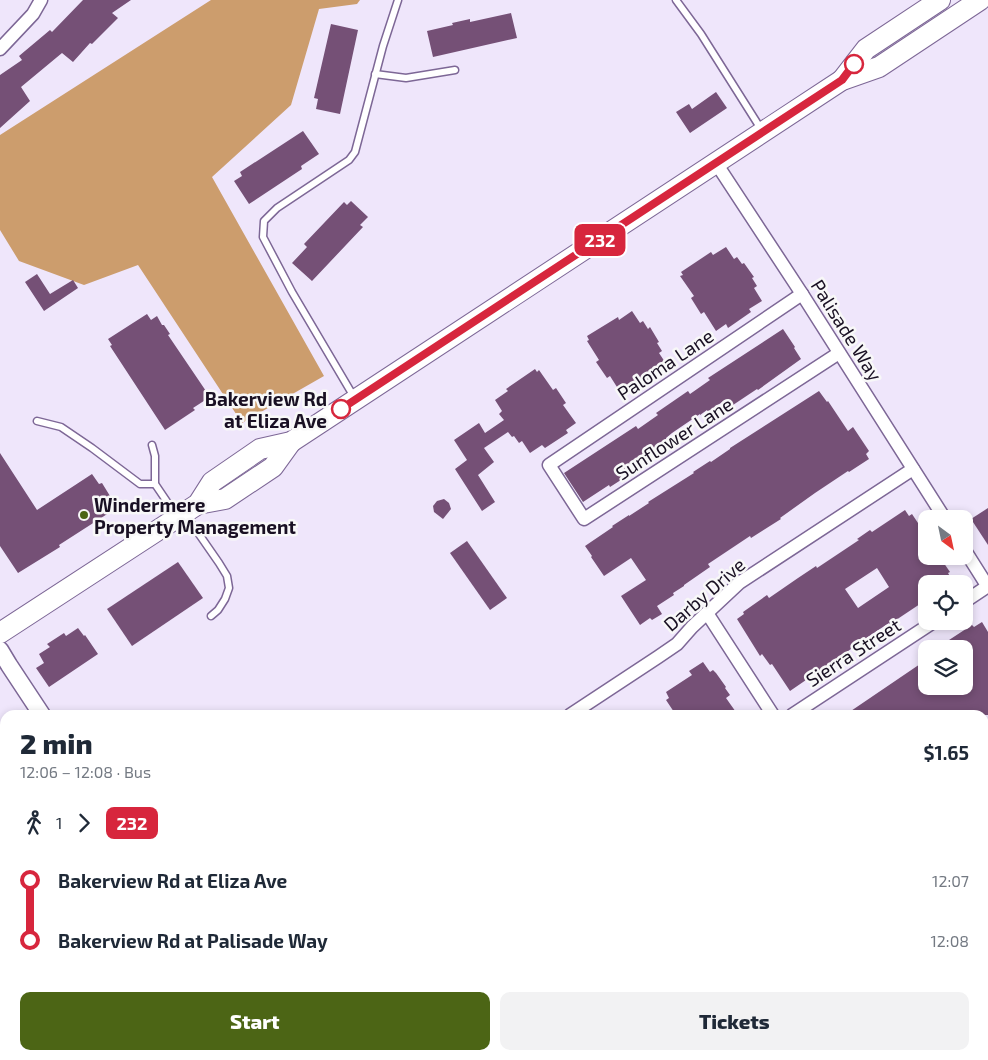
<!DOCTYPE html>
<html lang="en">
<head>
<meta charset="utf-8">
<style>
  body { margin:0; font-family:"Exo 2",sans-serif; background:#f2f2f3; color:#1f2937; height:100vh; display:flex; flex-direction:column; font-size:19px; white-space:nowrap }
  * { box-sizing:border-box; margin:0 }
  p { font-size:16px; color:#747a83 }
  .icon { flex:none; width:28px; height:28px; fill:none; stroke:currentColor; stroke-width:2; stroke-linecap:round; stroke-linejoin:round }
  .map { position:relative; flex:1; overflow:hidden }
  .panel { position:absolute; left:0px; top:710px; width:989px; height:350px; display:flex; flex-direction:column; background:#fff; border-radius:15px 15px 0 0; box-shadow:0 2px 8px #0003 }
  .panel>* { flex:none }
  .badge { padding:0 10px; border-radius:8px; font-size:18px; line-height:32px }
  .needle { width:32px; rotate:147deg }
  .controls { position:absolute; left:918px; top:510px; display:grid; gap:10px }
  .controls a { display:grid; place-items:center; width:55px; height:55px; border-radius:10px; background:#fff; box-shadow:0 2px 8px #0003; font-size:25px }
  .map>.badge { position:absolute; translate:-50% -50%; box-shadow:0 0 0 2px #fff }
  .legs { display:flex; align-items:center; gap:8px; height:55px; padding:0 20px; font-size:16px }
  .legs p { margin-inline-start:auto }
  .summary { display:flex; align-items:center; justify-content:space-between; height:85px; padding:0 20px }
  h1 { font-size:28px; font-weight:800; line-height:38px }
  .button { display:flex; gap:10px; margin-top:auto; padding:10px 20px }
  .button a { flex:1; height:58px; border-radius:10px; background:#4c6515; color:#fff; font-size:20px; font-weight:800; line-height:58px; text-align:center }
  .button a+a { background:#f2f2f3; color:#1f2937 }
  ul { padding:0 20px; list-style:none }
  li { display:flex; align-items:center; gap:18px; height:60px; font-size:19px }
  li i { display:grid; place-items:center; width:8px; height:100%; margin:0 6px; background:currentColor }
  li i::after { content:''; width:12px; height:12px; margin:-6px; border:4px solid; border-radius:50%; background:#fff }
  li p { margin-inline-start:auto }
  li:first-child i { background:linear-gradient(#0000 50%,currentColor 0) }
  li:last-child i { background:linear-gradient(currentColor 50%,#0000 0) }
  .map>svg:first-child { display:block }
  .green { fill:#e0b68d }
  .forest { fill:#cc9d6d }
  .building { fill:#755076; fill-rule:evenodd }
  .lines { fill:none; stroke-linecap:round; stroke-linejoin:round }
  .service-casing { stroke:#7d6796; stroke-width:9 }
  .minor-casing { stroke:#7d6796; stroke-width:15 }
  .tertiary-casing { stroke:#7d6796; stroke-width:19 }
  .primary-casing { stroke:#7d6796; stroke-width:22 }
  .service { stroke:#fff; stroke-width:6 }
  .minor { stroke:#fff; stroke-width:12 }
  .tertiary { stroke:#fff; stroke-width:16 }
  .primary { stroke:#fff; stroke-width:20 }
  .line-1-casing { stroke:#fff; stroke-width:11 }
  .line-1 { stroke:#d7263d; stroke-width:8 }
  .stop-1-dot { fill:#fff; stroke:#d7263d; stroke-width:2.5 }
  .poi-dot { fill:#4c6515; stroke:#f8f8f8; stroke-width:2 }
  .labels { text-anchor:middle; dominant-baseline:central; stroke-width:5; stroke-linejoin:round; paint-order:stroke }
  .street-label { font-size:19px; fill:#191023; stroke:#f8f8f8 }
  .stop-label { font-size:19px; font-weight:bold; fill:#191023; stroke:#f8f8f8; text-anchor:end }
  .poi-label { font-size:19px; font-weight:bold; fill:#191023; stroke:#f8f8f8; text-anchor:start }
</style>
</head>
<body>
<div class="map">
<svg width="988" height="1060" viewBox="0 0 988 1060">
  <rect width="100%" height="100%" fill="#efe6fb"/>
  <g class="green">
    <path d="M988,728V801L984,794V731Z"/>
    <path d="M988,830V896L986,897L984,894V833Z"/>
    <path d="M904,1055H957L950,1060H896Z"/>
  </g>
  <g class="forest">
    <path d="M211,0H360L357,4L319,9L291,105L212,177L324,376L242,423L138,265L84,285L19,261L0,230V135Z"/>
    <path d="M132,1055H252L254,1060H125Z"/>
  </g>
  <g class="building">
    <path d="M83,0H131L112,13L118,18L92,44L90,43L73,62L62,53L21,87L30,101L0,128V75L22,60L19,56L50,30L52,32Z"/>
    <path d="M511,13L517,38L433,57L427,31L453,25L452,23L470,19V22Z"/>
    <path d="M331,24L358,30L340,114L316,109L318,99L314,98Z"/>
    <path d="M716,92L727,108L690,133L676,112L689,104L692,109Z"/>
    <path d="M303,131L319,154L301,166L302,169L249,204L234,181L242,176L240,172Z"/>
    <path d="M351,201L368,217L360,225L363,227L312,281L292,263L307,247L304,244L344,202L347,205Z"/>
    <path d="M726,247L734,259L737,257L742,264L744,263L754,277L752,278L757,286L754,288L762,301L749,309L751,312L728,328L726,324L716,331L704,312L701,314L691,298L694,296L680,276L683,275L681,272L711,252L713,255Z"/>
    <path d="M37,274L50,294L73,280L78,288L44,311L25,282Z"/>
    <path d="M632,311L640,323L643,321L648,329L650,327L659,342L657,343L662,351L659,353L667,365L655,373L657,376L633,392L631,389L622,395L610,376L607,378L596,362L599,360L587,341L589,340L587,336L618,317L619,320Z"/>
    <path d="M147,314L151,320L157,316L162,325H164L170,334L168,335L210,397L193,408L195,410L165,430L110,346L112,345L108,339Z"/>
    <path d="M783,329L795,347L794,348L801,359L758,390L757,389L730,407L725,400L708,412L707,410L700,415V414L672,433L666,438V439L650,451L655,458L610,487L609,485L583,502L564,473L636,426L638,429L658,415L656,413L688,391L690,394L710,380L708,378Z"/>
    <path d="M535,369L537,372L539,370L553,390L556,388L566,403L563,405L576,423L566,430L568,433L545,448L542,445L530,453L522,441L519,443L514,436L512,437L508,432L484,448L494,462L478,475L495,502L482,511L455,469L467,460L454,440L479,423L485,433L504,420L499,414L502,411L495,400L508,391L506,389Z"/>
    <path d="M819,391L827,402L828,401L848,431L853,427L869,451L866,454L869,459L849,472L848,471L815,493L780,518L781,519L751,538L750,536L708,564L710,567L684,585V586L673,593L674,595L657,606L662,614L652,620L650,618L640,625L621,596L646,580L631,558L604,576L591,557L592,556L585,546L613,527L612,526L629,515V516L649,503L648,502L694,473L693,472L710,461L711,462L730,449V448Z"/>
    <path d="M0,453L37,510L92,474L99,484L102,483L110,496L107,498L115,509L59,545L60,547L18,573L0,546Z"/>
    <path d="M444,499L449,503L451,509L443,519L434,512L433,506L437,501Z"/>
    <path d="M988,508V545L971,519Z"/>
    <path d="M905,510L909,516L912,514L926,535V556H939L950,572L948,573L952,580L947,584H926V600L890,624L889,623L863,640V641L851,649L790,691L772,664L770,665L762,654L760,656L737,619L744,614L743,612L767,595L769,598L798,578L816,566L817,568L859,540L857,539L870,530L872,532ZM877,568L889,587L858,608L845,589Z"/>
    <path d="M467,541L507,598L490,610L450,553Z"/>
    <path d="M178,562L203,598L132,646L107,609Z"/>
    <path d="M982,622L988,632V715H845L926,660V686H964V649H954L949,640L972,625L974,627Z"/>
    <path d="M78,628L84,636L85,635L98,654L49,687L36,668L44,663L39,654L50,647L47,644L64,633L66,636Z"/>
    <path d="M703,662L710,672L713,670L716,673L726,687L725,688L730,695L726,698L738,715H676L666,700L669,698L666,692L692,675L689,671Z"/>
  </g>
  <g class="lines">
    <defs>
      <g id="service">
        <path d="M676,0L701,34L761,129"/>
        <path d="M375,74L406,78L455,70"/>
        <path d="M354,397L292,292L263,237L264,221L277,208L349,160L355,152L383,46L398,0"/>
        <path d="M37,421L61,427L92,448L140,484H155"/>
        <path d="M152,445L155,456V484L176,515"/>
        <path d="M185,514L219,563L227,576L229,588L225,599L218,610L211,616"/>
        <path d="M0,813L5,821"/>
        <path d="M0,876L5,873"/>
        <path d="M0,936L5,933"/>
        <path d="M0,1020L5,1027"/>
        <path d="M23,1055L26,1060"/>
        <path d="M96,1060L104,1055"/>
      </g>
      <g id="minor">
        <path d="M0,49L33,14L41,0"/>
        <path d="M716,163L802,294L945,519"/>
        <path d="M802,294L549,465L584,519L839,353"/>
        <path d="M964,549L988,587"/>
        <path d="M964,602L988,586"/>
        <path d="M707,613L773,715"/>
        <path d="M570,715L658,657L677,644L692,627L739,583L913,469"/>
        <path d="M792,715L935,621"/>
      </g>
      <g id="tertiary">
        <path d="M0,650L9,665L42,715"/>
        <path d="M268,1055L271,1060"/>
      </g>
      <g id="primary">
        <path d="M842,80L866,49L940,0"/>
        <path d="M198,504L225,499L273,467L291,442"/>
        <path d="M0,633L198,504L212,482L260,449L291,442L842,80L879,67L980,0"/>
      </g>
    </defs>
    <use href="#service" class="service-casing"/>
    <use href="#minor" class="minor-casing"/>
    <use href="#tertiary" class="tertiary-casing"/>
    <use href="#primary" class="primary-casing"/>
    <use href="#service" class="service"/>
    <use href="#minor" class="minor"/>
    <use href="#tertiary" class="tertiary"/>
    <use href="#primary" class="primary"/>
  </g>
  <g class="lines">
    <defs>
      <path id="line-1" d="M341,409L842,80L854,64"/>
    </defs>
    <use href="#line-1" class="line-1-casing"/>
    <use href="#line-1" class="line-1"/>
  </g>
  <g class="stop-1-dot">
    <circle cx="854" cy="64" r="9"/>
    <circle cx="341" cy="409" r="9"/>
  </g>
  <circle class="poi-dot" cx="84" cy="515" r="5"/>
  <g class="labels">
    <g class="street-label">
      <text transform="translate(847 330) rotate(58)">Palisade Way</text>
      <text transform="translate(665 364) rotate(-34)">Paloma Lane</text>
      <text transform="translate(674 438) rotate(-33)">Sunflower Lane</text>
      <text transform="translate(704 594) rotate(-41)">Darby Drive</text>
      <text transform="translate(853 652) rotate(-33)">Sierra Street</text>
    </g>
    <g class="stop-label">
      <text x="327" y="398">Bakerview Rd<tspan x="327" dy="22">at Eliza Ave</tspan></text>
    </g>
    <g class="poi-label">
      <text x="94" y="504">Windermere<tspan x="94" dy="22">Property Management</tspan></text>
    </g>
  </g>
</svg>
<div class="controls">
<a><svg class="needle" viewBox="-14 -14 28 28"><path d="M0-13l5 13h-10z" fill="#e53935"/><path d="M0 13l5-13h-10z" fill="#747a83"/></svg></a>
<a><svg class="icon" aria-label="locate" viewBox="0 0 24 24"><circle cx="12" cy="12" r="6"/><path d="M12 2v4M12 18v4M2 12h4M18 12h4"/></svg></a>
<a><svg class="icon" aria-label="layers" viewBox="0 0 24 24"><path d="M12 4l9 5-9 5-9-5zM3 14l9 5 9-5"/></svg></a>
</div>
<b class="badge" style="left:600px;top:240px;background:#d7263d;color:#fff">232</b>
<section class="panel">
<div class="summary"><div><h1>2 min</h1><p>12:06 – 12:08 · Bus</p></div><b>$1.65</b></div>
<div class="legs"><svg class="icon" aria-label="walk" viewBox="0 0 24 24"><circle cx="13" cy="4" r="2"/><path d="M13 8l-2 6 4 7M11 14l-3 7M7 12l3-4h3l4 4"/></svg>1<svg class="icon" aria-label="forward" viewBox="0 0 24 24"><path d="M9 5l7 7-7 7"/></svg><b class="badge" style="background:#d7263d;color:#fff">232</b></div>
<ul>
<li><i style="color:#d7263d"></i><b>Bakerview Rd at Eliza Ave</b><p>12:07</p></li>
<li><i style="color:#d7263d"></i><b>Bakerview Rd at Palisade Way</b><p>12:08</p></li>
</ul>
<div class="button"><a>Start</a><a>Tickets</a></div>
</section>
</div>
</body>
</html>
